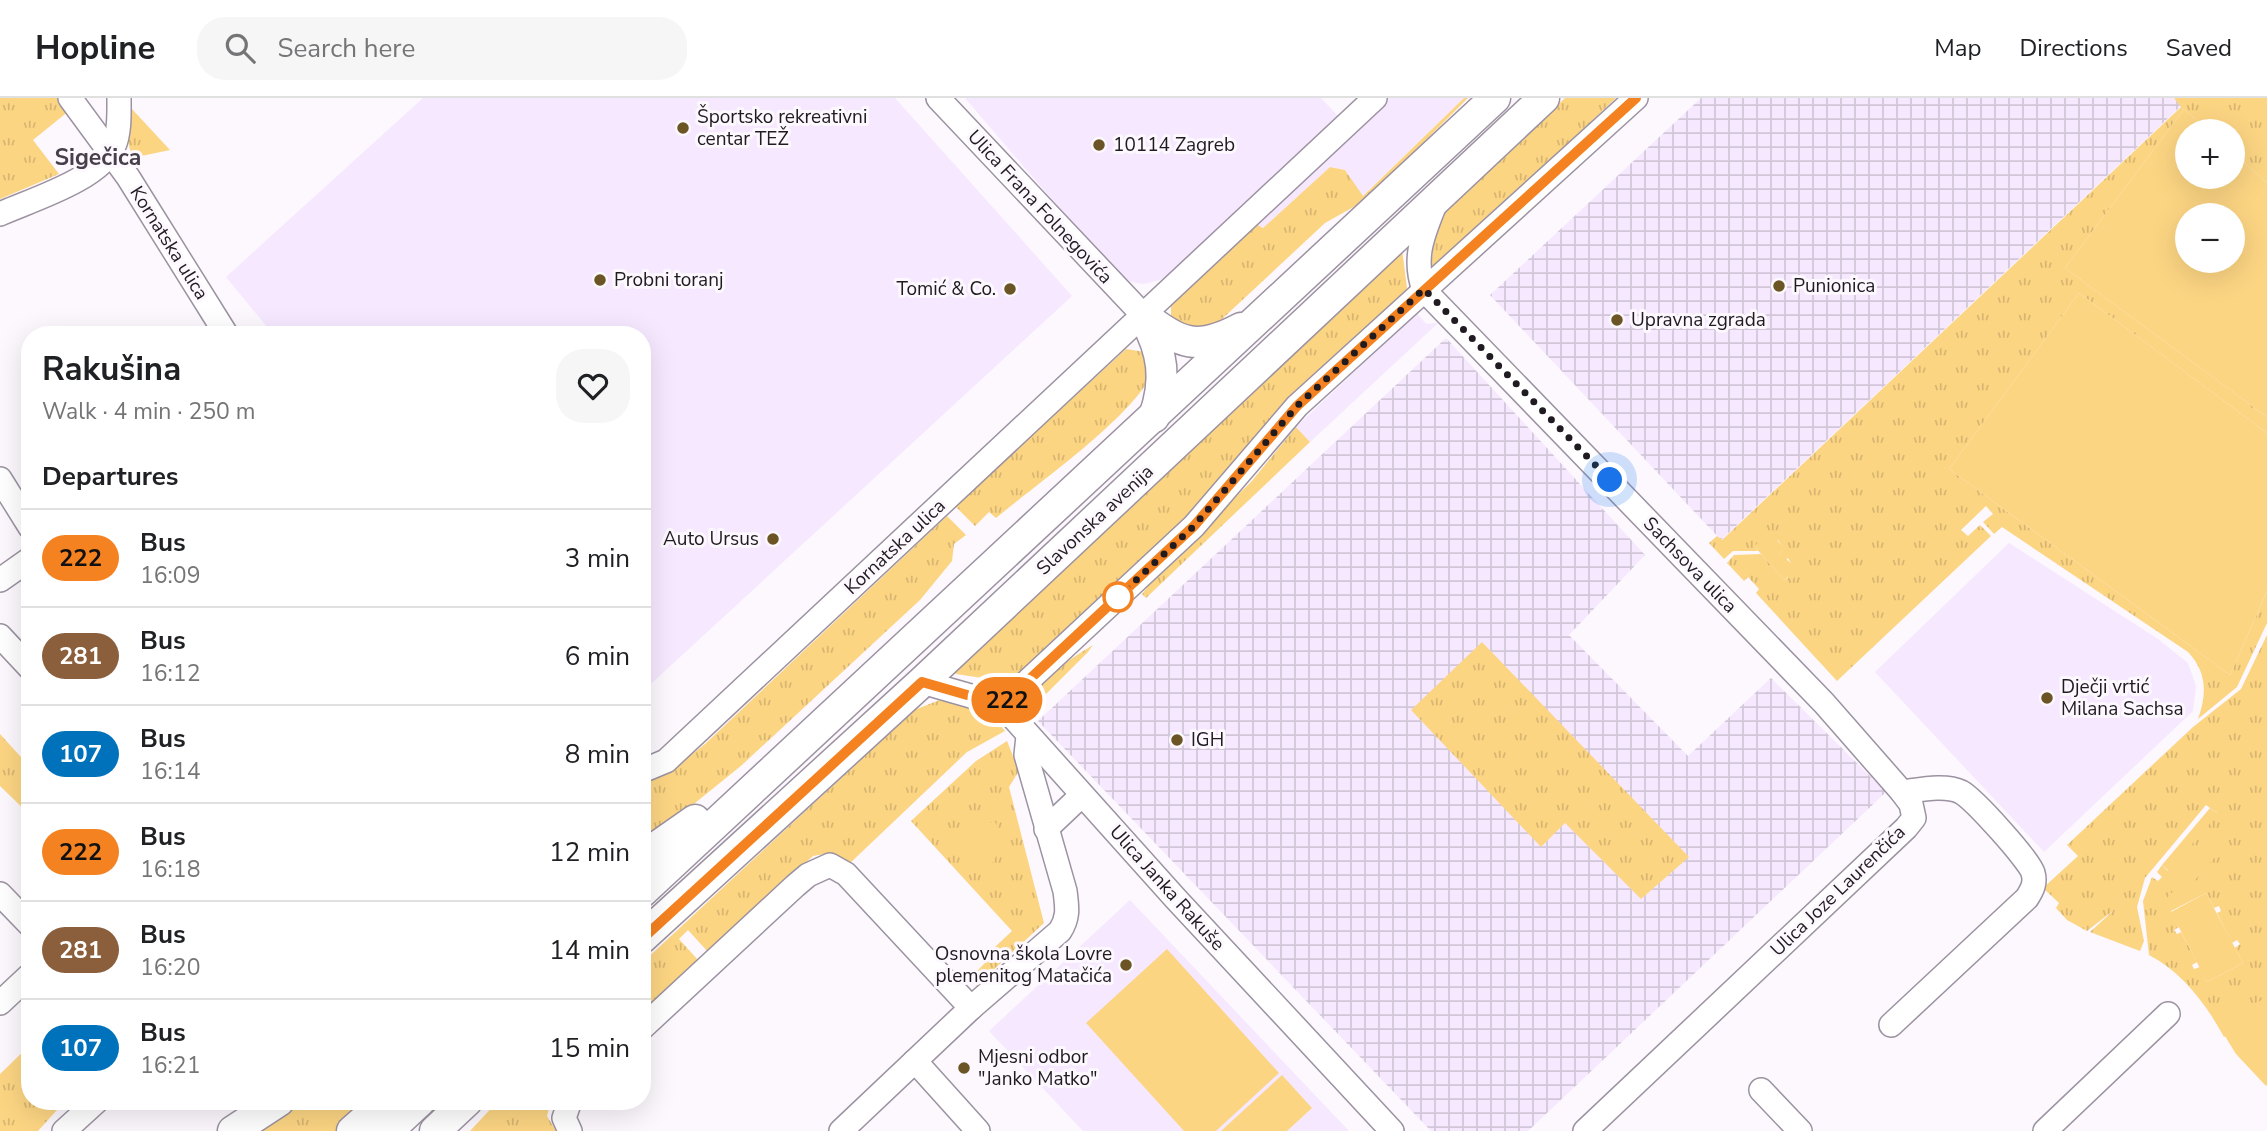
<!DOCTYPE html>
<html lang="en">
<head>
<meta charset="utf-8">
<style>
  body { margin:0; font-family:"Nunito Sans",sans-serif; background:#f6f6f6; color:#202124; height:100vh; display:flex; flex-direction:column; font-size:26px; white-space:nowrap }
  * { box-sizing:border-box; margin:0 }
  p { font-size:23px; color:#757577 }
  .icon { flex:none; width:38px; height:38px; fill:none; stroke:currentColor; stroke-width:2; stroke-linecap:round; stroke-linejoin:round }
  .map { position:relative; flex:1; overflow:hidden }
  .details { position:absolute; left:21px; top:228px; width:630px; height:784px; display:flex; flex-direction:column; background:#fff; border-radius:28px; box-shadow:0 7px 28px #0002 }
  .details>* { flex:none }
  .badge { padding:0 14px; border-radius:23px; font-size:24px; line-height:46px }
  .buttons { position:absolute; left:2175px; top:21px; display:grid; gap:14px }
  .buttons a { display:grid; place-items:center; width:70px; height:70px; border-radius:50%; background:#fff; box-shadow:0 7px 28px #0002; font-size:35px }
  .you { position:absolute; width:35px; height:35px; margin:-18px; border:5px solid #fff; border-radius:50%; background:#1a73e8; box-shadow:0 0 0 10px #1a73e833 }
  .map>.badge { position:absolute; translate:-50% -50%; box-shadow:0 0 0 4px #fff }
  h2 { padding:0 21px; font-size:26px; line-height:63px }
  .round { display:grid; place-items:center; flex:none; width:74px; height:74px; border-radius:28px; background:#f6f6f6 }
  .overview { display:flex; align-items:center; justify-content:space-between; height:119px; padding:0 21px }
  h1 { font-size:33px; font-weight:700; line-height:52px }
  ul { padding:0; list-style:none }
  li { display:flex; align-items:center; gap:21px; height:98px; padding:0 21px; border-top:2px solid #e0e0e0 }
  li div { flex:1 }
  li b { display:block; font-size:26px }
  li em { font-style:normal }
  li .badge { min-width:77px; font-weight:700; text-align:center }
  header { display:flex; align-items:center; gap:42px; box-sizing:border-box; height:98px; padding:0 35px; background:#fff; border-bottom:2px solid #e0e0e0 }
  header strong { font-size:33px }
  nav { display:flex; gap:38px; margin-inline-start:auto; font-size:24px }
  .search { width:490px; height:63px; background:#f6f6f6; display:flex; align-items:center; gap:18px; box-sizing:border-box; padding:0 24px; border-radius:28px; color:#757577; font-size:26px }
  .map>svg:first-child { display:block }
  .built { fill:#f6e8fe }
  .industrial { fill:url(#industrial-grid) }
  .grass { fill:url(#grass-tufts); fill-rule:evenodd }
  .park { fill:#fcd583; fill-rule:evenodd }
  .lines { fill:none; stroke-linecap:round; stroke-linejoin:round }
  .minor-casing { stroke:#9c92a1; stroke-width:26 }
  .major-casing { stroke:#9c92a1; stroke-width:33 }
  .minor { stroke:#fff; stroke-width:23 }
  .major { stroke:#fff; stroke-width:30 }
  .line-casing { stroke:#fff; stroke-width:16 }
  .line { stroke:#f58220; stroke-width:10 }
  .walk { stroke:#1f1b20; stroke-width:7; stroke-dasharray:0 12.6 }
  .poi-dot { fill:#6b5525; stroke:#fcf8fe; stroke-width:2.5 }
  .stop-dot { fill:#fff; stroke:#f58220; stroke-width:3.5 }
  .labels { text-anchor:middle; dominant-baseline:central; stroke-width:6; stroke-linejoin:round; paint-order:stroke }
  .poi-label { font-size:19px; fill:#1f1b20; stroke:#fcf8fe; text-anchor:start }
  .street-label { font-size:19px; fill:#1f1b20; stroke:#fcf8fe }
  .quarter-label { font-size:23px; font-weight:bold; fill:#473f4b; stroke:#fcf8fe }
</style>
</head>
<body>
<header>
<strong>Hopline</strong>
<div class="search"><svg class="icon" aria-label="search" viewBox="0 0 24 24"><circle cx="10" cy="10" r="6"/><path d="M15 15l6 6"/></svg>Search here</div>
<nav><a>Map</a><a>Directions</a><a>Saved</a></nav>
</header>
<div class="map">
<svg width="2267" height="1033" viewBox="0 0 2267 1033">
  <defs>
    <pattern id="industrial-grid" width="8" height="8" patternUnits="userSpaceOnUse" patternTransform="scale(1.75)"><rect width="8" height="8" fill="#f6e8fe"/><path d="M0 4h8M4 0v8" fill="none" stroke="#d2c6d9"/></pattern>
    <pattern id="grass-tufts" width="24" height="20" patternUnits="userSpaceOnUse" patternTransform="scale(1.75)"><rect width="24" height="20" fill="#fcd583"/><path d="M3 7l-1-3M5 7V3M7 7l1-3M15 17l-1-3M17 17v-4M19 17l1-3" fill="none" stroke="#d8b671"/></pattern>
  </defs>
  <rect width="100%" height="100%" fill="#fcf8fe"/>
  <g class="built">
    <path d="M423,0H895L1072,198L642,594V236H273L226,179Z"/>
    <path d="M965,0H1321L1339,19L1176,172L1160,182L1143,186L1131,184L1114,174Z"/>
    <path d="M1389,0H1464L1362,98L1345,72L1330,69L1263,130L1254,125Z"/>
    <path d="M1417,215L1426,226L1438,225L1310,344L1296,329Z"/>
    <path d="M2009,445L2158,541L2188,565L2196,588L2193,613L2044,754L1875,574Z"/>
    <path d="M1130,802L1349,1033H1083L989,933Z"/>
  </g>
  <g class="industrial">
    <path d="M1701,0H2174L2181,8L1721,442L1490,197Z"/>
    <path d="M1446,240L1645,457L1569,537L1688,658L1771,580L1886,694L1528,1033H1431L1038,623Z"/>
  </g>
  <g class="grass">
    <path d="M0,0H62L70,12L33,42L59,76L0,101Z"/>
    <path d="M1464,0H1468L1366,102L1325,125L1208,234L1171,224V207L1176,199L1254,125L1263,130L1330,69L1345,72L1363,98Z"/>
    <path d="M1565,0H1616L1438,168L1431,167L1437,126L1451,107Z"/>
    <path d="M2174,0H2267V85L2233,54V33H2209L2184,11L2065,170L2267,319V335L2079,195L1949,371L2230,577L2267,493V525L2237,589L2198,621C2207,596 2207,574 2188,554L2002,429L1994,436L1983,424L1993,416L1986,408L1961,432L1968,438L1980,427L1991,438L1837,583L1756,495L1759,491L1748,479L1744,483L1727,465L1734,457L1761,456L1784,482L1796,475L1788,460L1786,462L1779,455L1784,450L1778,442L1772,447L1754,448L1758,453H1733L1724,461L1709,445L1717,438L1722,442L2181,9Z"/>
    <path d="M132,11L170,52L132,60L128,43Z"/>
    <path d="M1402,151L1407,190L1404,199L1240,368L1029,570L1002,583L956,576L951,569Z"/>
    <path d="M1126,251L1145,254L1152,276C1129,322 1038,385 996,420L989,414L975,428L955,408Z"/>
    <path d="M1296,329L1310,344L1146,500L1142,496L1159,474L1251,384Z"/>
    <path d="M947,418L966,437L954,446L952,463L920,502L742,667L679,718L642,743V686L667,676L705,646Z"/>
    <path d="M2267,537V906L2224,939C2206,906 2183,875 2149,857L2143,803L2152,779L2158,783L2162,779L2157,774L2162,767L2168,773L2217,715L2206,707L2145,780L2137,809L2144,843L2140,853L2090,834L2114,812L2087,833L2067,822L2056,810L2059,805L2043,790L2078,758L2067,747L2193,629L2241,591ZM2206,795L2214,810L2219,808L2221,813L2217,815L2232,845L2237,842L2240,846L2235,850L2243,865L2207,884L2200,869L2194,871L2192,867L2197,864L2181,834L2177,836L2174,832L2179,829L2171,813Z"/>
    <path d="M1482,544L1689,759L1641,801L1565,725L1541,749L1411,612Z"/>
    <path d="M1093,547L1088,554L1022,620C1017,593 1072,560 1093,547Z"/>
    <path d="M945,600L986,612L1005,633L967,654L847,768L830,755L813,758L708,854L688,832L679,841L698,862L642,914V865L914,612Z"/>
    <path d="M0,636L30,669V717L0,688Z"/>
    <path d="M1007,643L1019,673L1009,689L1044,825L976,888L973,877L997,853L995,849L1012,833L911,723L976,663Z"/>
    <path d="M30,947V1003H65L38,1033H0V976Z"/>
    <path d="M306,1003H375L339,1033H261Z"/>
    <path d="M498,1003H551L547,1018L556,1033H470Z"/>
  </g>
  <g class="park">
    <path d="M2184,11L2209,33H2188V79H2233V54L2267,85V319L2065,170ZM2188,117H2233V163H2188Z"/>
    <path d="M2079,195L2267,335V493L2230,577L1949,371Z"/>
    <path d="M1765,439L1772,447L1777,442L1785,450L1779,455L1799,472L1792,483L1788,479L1784,482L1754,448Z"/>
    <path d="M2210,710L2218,716L2169,773L2162,767Z"/>
    <path d="M995,724L1004,739L994,763L988,768L969,761L951,740L978,727Z"/>
    <path d="M2216,742L2224,749L2174,806L2167,800Z"/>
    <path d="M2206,795L2243,865L2207,884L2171,814Z"/>
    <path d="M1167,851L1279,975L1216,1033H1184L1086,925Z"/>
    <path d="M2267,900V987L2266,988L2236,956L2215,922Z"/>
    <path d="M1282,977L1312,1010L1287,1033H1221Z"/>
  </g>
  <g class="lines">
    <defs>
      <g id="minor">
        <path d="M70,0L128,79L226,236"/>
        <path d="M938,0L1143,217"/>
        <path d="M1436,104C1424,134 1412,159 1424,192L1824,605L1902,694"/>
        <path d="M0,116C31,102 101,81 114,48C120,34 119,15 119,0"/>
        <path d="M0,381L30,429"/>
        <path d="M0,482L30,461"/>
        <path d="M0,538L30,570"/>
        <path d="M922,584L1002,607L1176,801L1392,1033"/>
        <path d="M1002,607L1194,428L1297,308L1636,0"/>
        <path d="M642,673L666,663L1375,0"/>
        <path d="M1046,731L1082,697"/>
        <path d="M0,796L30,827"/>
        <path d="M0,905L30,877"/>
        <path d="M642,930L795,788L808,777L830,767L846,776L971,910"/>
        <path d="M915,963L978,1033"/>
        <path d="M1761,992L1800,1033"/>
        <path d="M64,1033L97,1003"/>
        <path d="M570,1033L564,1020L570,1003"/>
        <path d="M841,1033L971,910L1060,833C1069,819 1067,809 1065,793L1026,657L1028,638"/>
        <path d="M1585,1033L1906,730L1914,720L1911,706L1902,694C1919,692 1945,686 1961,694C1974,701 2030,763 2033,775C2036,785 2032,792 2027,800L1891,927"/>
        <path d="M2045,1033L2168,916"/>
      </g>
      <g id="major">
        <path d="M1143,217C1180,247 1198,253 1241,230"/>
        <path d="M1145,221C1163,254 1167,282 1154,319"/>
        <path d="M642,759L695,722"/>
        <path d="M642,794L1495,0"/>
        <path d="M642,840L922,584L1544,0"/>
        <path d="M233,1033L279,1003"/>
        <path d="M352,1033L386,1003"/>
        <path d="M388,1033L420,1003"/>
        <path d="M435,1033L467,1003"/>
      </g>
    </defs>
    <use href="#minor" class="minor-casing"/>
    <use href="#major" class="major-casing"/>
    <use href="#minor" class="minor"/>
    <use href="#major" class="major"/>
  </g>
  <g class="lines">
    <defs>
      <path id="line" d="M642,841L922,584L1002,607L1194,428L1297,308L1636,0"/>
    </defs>
    <use href="#line" class="line-casing"/>
    <use href="#line" class="line"/>
    <path class="walk" d="M1118,499L1194,428L1297,308L1424,191L1610,382"/>
  </g>
  <g class="poi-dot">
    <circle cx="683" cy="30" r="7"/>
    <circle cx="1099" cy="47" r="7"/>
    <circle cx="600" cy="182" r="7"/>
    <circle cx="1779" cy="188" r="7"/>
    <circle cx="1010" cy="191" r="7"/>
    <circle cx="1617" cy="222" r="7"/>
    <circle cx="773" cy="441" r="7"/>
    <circle cx="2047" cy="600" r="7"/>
    <circle cx="1177" cy="642" r="7"/>
    <circle cx="1126" cy="867" r="7"/>
    <circle cx="964" cy="970" r="7"/>
  </g>
  <circle class="stop-dot" cx="1118" cy="499" r="14"/>
  <g class="labels">
    <g class="poi-label">
      <text x="697" y="19">Športsko rekreativni<tspan x="697" dy="22">centar TEŽ</tspan></text>
      <text x="1113" y="47">10114 Zagreb</text>
      <text x="614" y="182">Probni toranj</text>
      <text x="1793" y="188">Punionica</text>
      <text x="996" y="191" text-anchor="end">Tomić &amp; Co.</text>
      <text x="1631" y="222">Upravna zgrada</text>
      <text x="759" y="441" text-anchor="end">Auto Ursus</text>
      <text x="2061" y="589">Dječji vrtić<tspan x="2061" dy="22">Milana Sachsa</tspan></text>
      <text x="1191" y="642">IGH</text>
      <text x="1112" y="856" text-anchor="end">Osnovna škola Lovre<tspan x="1112" dy="22">plemenitog Matačića</tspan></text>
      <text x="978" y="959">Mjesni odbor<tspan x="978" dy="22">"Janko Matko"</tspan></text>
    </g>
    <g class="street-label">
      <text transform="translate(1040 109) rotate(47)">Ulica Frana Folnegovića</text>
      <text transform="translate(169 145) rotate(58)">Kornatska ulica</text>
      <text transform="translate(1095 422) rotate(-43)">Slavonska avenija</text>
      <text transform="translate(895 449) rotate(-43)">Kornatska ulica</text>
      <text transform="translate(1690 467) rotate(46)">Sachsova ulica</text>
      <text transform="translate(1167 790) rotate(48)">Ulica Janka Rakuše</text>
      <text transform="translate(1838 793) rotate(-44)">Ulica Joze Laurenčića</text>
    </g>
    <g class="quarter-label">
      <text x="98" y="59">Sigečica</text>
    </g>
  </g>
</svg>
<div class="buttons">
<a>+</a>
<a>−</a>
</div>
<div class="you" style="left:1610px;top:382px"></div>
<b class="badge" style="left:1007px;top:602px;background:#f58220;color:#111">222</b>
<section class="details">
<div class="overview"><div><h1>Rakušina</h1><p>Walk · 4 min · 250 m</p></div><a class="round"><svg class="icon" aria-label="heart" viewBox="0 0 24 24"><path d="M12 20l-8-8c-3-5 5-10 8-4 3-6 11-1 8 4z"/></svg></a></div>
<h2>Departures</h2>
<ul>
<li><span class="badge" style="background:#f58220;color:#111">222</span><div><b>Bus</b><p>16:09</p></div><em>3 min</em></li>
<li><span class="badge" style="background:#8b5e3c;color:#fff">281</span><div><b>Bus</b><p>16:12</p></div><em>6 min</em></li>
<li><span class="badge" style="background:#0072bc;color:#fff">107</span><div><b>Bus</b><p>16:14</p></div><em>8 min</em></li>
<li><span class="badge" style="background:#f58220;color:#111">222</span><div><b>Bus</b><p>16:18</p></div><em>12 min</em></li>
<li><span class="badge" style="background:#8b5e3c;color:#fff">281</span><div><b>Bus</b><p>16:20</p></div><em>14 min</em></li>
<li><span class="badge" style="background:#0072bc;color:#fff">107</span><div><b>Bus</b><p>16:21</p></div><em>15 min</em></li>
</ul>
</section>
</div>
</body>
</html>
